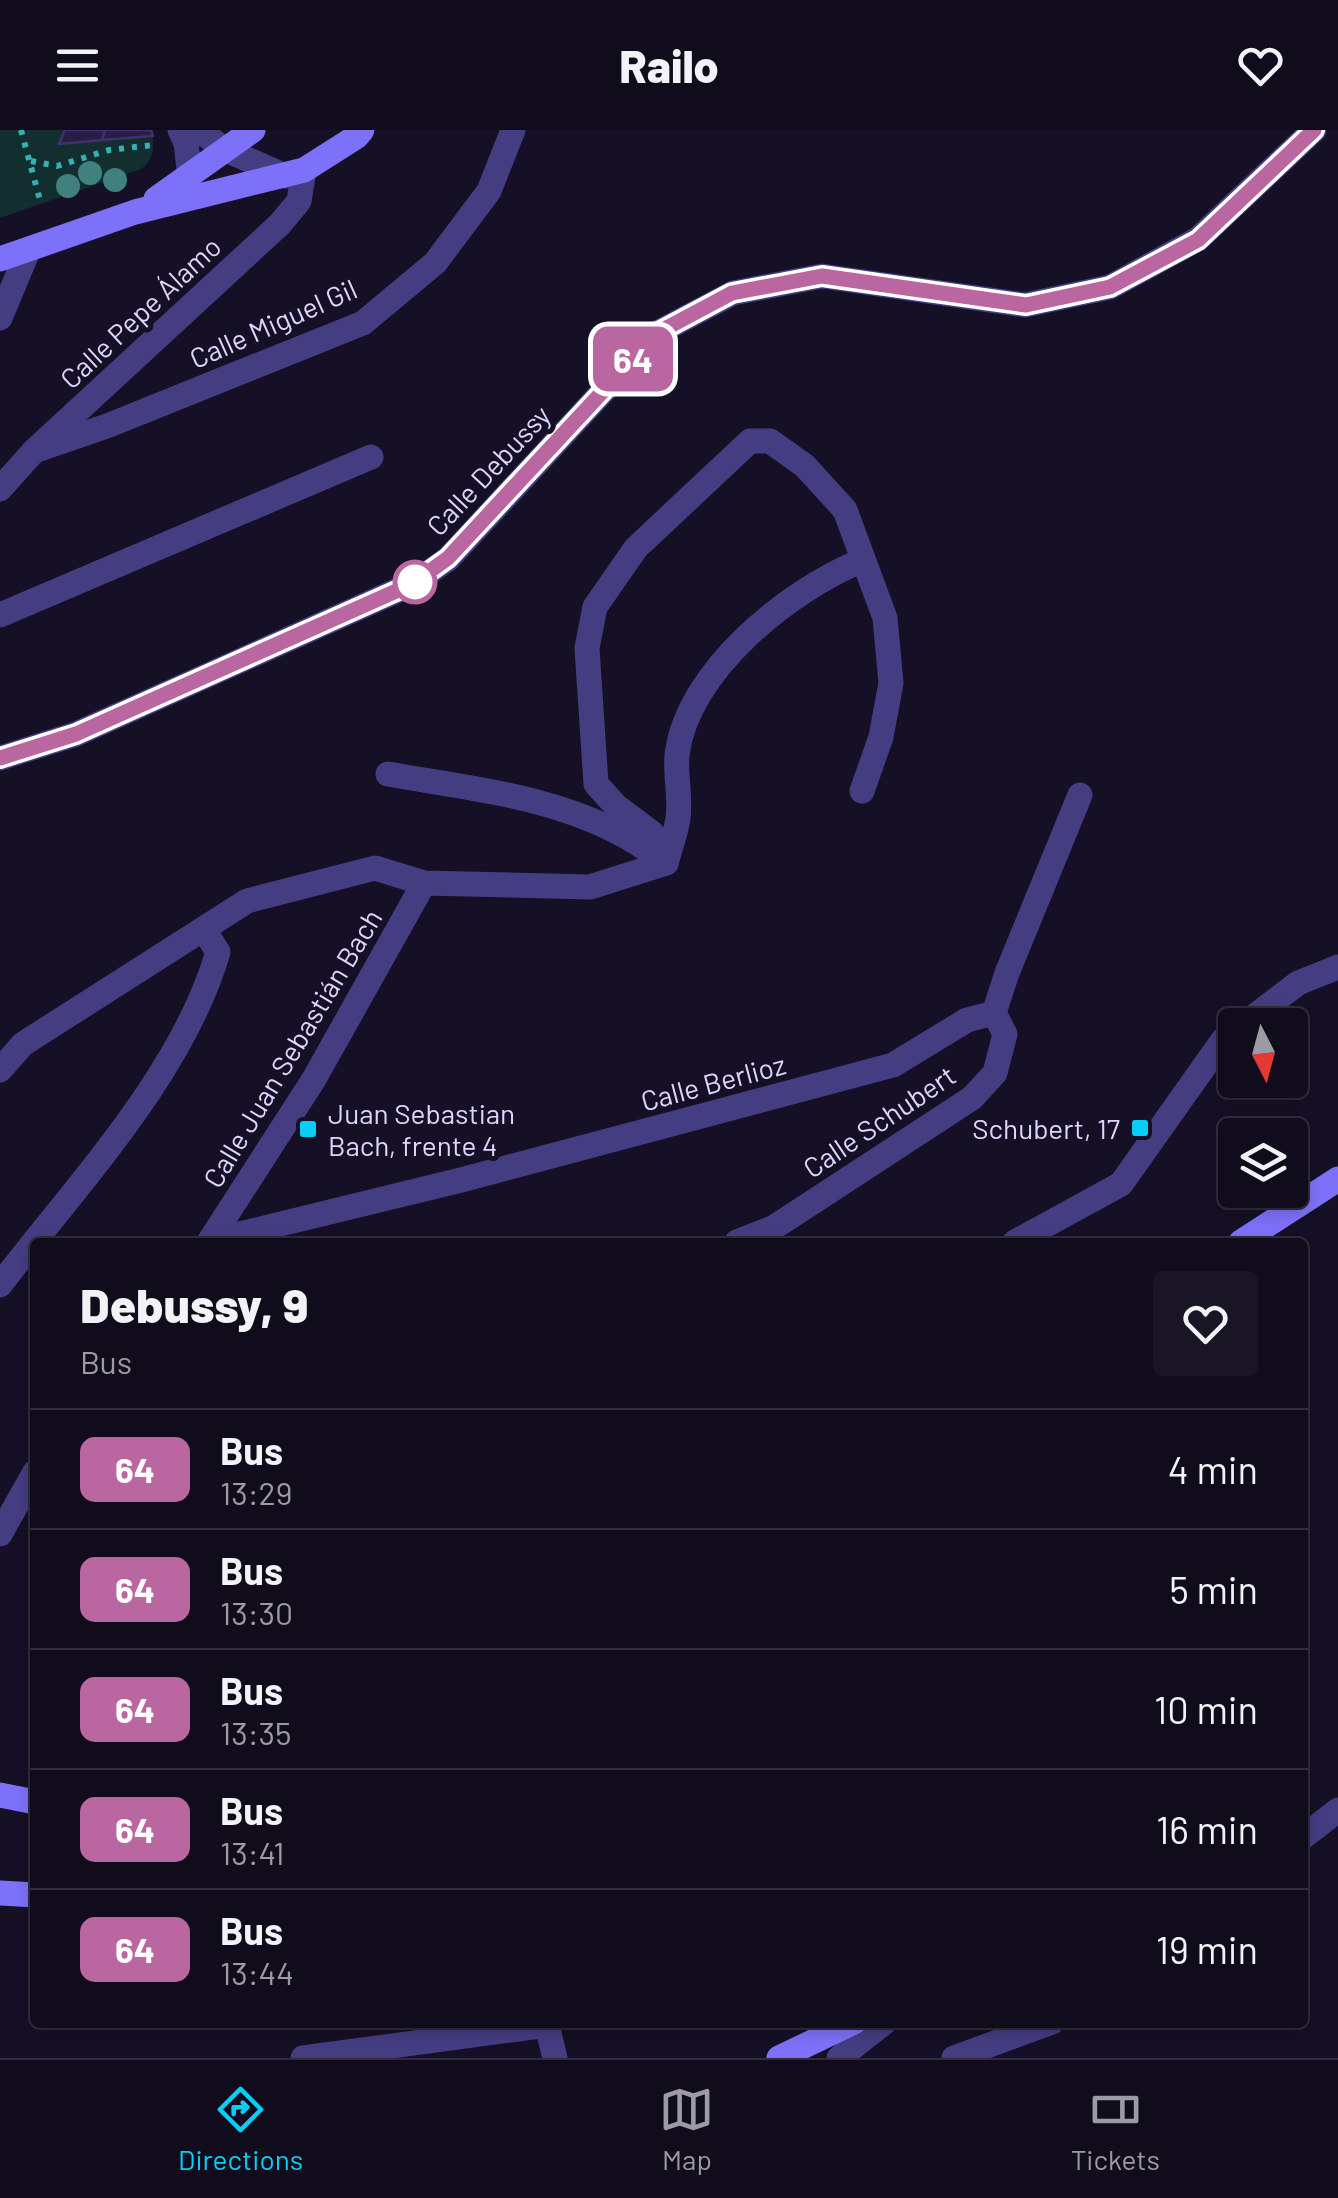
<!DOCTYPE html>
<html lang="en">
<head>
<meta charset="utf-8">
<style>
  body { margin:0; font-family:Barlow,sans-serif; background:#191525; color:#f1f3f6; height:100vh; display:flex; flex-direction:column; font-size:38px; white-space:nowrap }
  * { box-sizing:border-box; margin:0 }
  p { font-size:32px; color:#9c9ba3 }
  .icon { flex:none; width:55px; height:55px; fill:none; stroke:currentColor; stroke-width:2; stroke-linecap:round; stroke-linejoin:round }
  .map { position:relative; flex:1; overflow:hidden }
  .details { position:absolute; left:30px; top:1108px; width:1278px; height:790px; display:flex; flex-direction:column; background:#100c1c; border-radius:10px; box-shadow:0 5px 15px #0003,0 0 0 2px #302c3b }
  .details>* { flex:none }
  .badge { padding:0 20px; border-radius:15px; font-size:35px; line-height:65px }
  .needle { width:65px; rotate:174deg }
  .tools { position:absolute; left:1218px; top:878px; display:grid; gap:20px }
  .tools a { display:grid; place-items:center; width:90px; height:90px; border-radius:10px; background:#100c1c; box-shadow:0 5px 15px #0003,0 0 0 2px #302c3b; font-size:50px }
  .map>.badge { position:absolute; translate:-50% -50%; box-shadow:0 0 0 5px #fff }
  .round { display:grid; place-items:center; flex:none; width:105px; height:105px; border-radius:10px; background:#191525 }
  .summary { display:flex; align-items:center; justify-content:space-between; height:170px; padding:0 50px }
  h1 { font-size:48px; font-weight:800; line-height:75px }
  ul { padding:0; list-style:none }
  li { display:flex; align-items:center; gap:30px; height:120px; padding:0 50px; border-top:2px solid #302c3b }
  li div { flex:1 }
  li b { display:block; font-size:38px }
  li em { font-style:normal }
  li .badge { min-width:110px; font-weight:700; text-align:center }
  header { display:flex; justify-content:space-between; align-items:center; height:130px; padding:0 50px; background:#100c1c; font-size:45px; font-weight:800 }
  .menu { display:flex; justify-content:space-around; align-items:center; height:140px; border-top:2px solid #302c3b; background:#100c1c; font-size:28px; color:#9c9ba3 }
  .menu a { display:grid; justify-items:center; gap:5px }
  .menu .current { color:#0acdf5 }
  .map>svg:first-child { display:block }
  .green { fill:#132e2f }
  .building { fill:#281d45; stroke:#413070; stroke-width:2.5 }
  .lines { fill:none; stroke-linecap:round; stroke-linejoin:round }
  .path { stroke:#34b1b3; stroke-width:6; stroke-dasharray:5 8; stroke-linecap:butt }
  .street { stroke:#453d82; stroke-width:25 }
  .secondary { stroke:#7e71f9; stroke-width:25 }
  .tree { fill:#40807e }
  .line-casing { stroke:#fff; stroke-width:22 }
  .line { stroke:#b966a1; stroke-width:15 }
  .stop-dot { fill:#fff; stroke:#b966a1; stroke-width:5 }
  .poi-dot { fill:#0acdf5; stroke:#151025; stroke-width:4 }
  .labels { text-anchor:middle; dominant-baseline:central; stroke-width:10; stroke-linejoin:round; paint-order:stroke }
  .street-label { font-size:28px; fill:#ddd6fd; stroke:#151025 }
  .poi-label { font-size:28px; fill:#ddd6fd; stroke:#151025; text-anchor:start }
</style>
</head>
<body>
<header><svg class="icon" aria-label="menu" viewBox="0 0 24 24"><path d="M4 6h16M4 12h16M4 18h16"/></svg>Railo<svg class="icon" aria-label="heart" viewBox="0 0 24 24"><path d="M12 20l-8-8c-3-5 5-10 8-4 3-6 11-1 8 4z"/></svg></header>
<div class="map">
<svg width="1338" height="1928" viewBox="0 0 1338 1928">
  <rect width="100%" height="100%" fill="#151025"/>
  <path class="green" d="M0,0H65L61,14L153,6C153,21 154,29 141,39L0,88Z"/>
  <g class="building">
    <path d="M65,0H105L102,10L59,14Z"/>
    <path d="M105,0H151L153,6L102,10Z"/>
  </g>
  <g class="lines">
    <g class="path">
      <path d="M21,0L41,74"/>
      <path d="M31,31L57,36L109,20L153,15"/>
    </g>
    <g class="street">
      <path d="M180,0L186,13L190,48"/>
      <path d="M199,0L224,19L285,46"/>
      <path d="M0,188L28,121"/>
      <path d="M34,321L107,296L363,193L435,133L489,61L513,0"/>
      <path d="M0,359L34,321L280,94L299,71L304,40"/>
      <path d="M0,485L371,327"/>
      <path d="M0,628L76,604L412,454L448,429L657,203L733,163L822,146L1025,175L1110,157L1198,109L1314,0"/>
      <path d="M388,644C478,660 573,668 649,721"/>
      <path d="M666,733L652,703L616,676L596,654L587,518L595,477L636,418L750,311H770L805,336L845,380L885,488L891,553L881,607L862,661"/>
      <path d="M666,733C670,718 676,703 678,688C681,667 675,646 677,625C687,541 789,460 863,430"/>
      <path d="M994,883L1007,843L1080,665"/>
      <path d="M1243,895L1298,853L1338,837"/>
      <path d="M0,940L23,914L247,771L375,738L424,753L590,757L666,733"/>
      <path d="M211,1111L461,1050L893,935L967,890L994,883"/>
      <path d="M209,1112L314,949L424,753"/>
      <path d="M737,1112L773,1098L972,968L995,943L1005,904L994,883"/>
      <path d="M1015,1112L1121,1054L1223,910L1235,901"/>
      <path d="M0,1155C77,1054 182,945 218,822L204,800"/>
      <path d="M0,1404L35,1342"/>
      <path d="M1302,1708L1338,1680"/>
      <path d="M303,1928L547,1895L555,1928"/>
      <path d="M839,1928L885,1892"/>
      <path d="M954,1928L1052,1892"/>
    </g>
    <g class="secondary">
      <path d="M156,69L253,0"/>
      <path d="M0,129L135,82L304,40L356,7L362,0"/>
      <path d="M1241,1112L1338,1049"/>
      <path d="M0,1665L35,1672"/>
      <path d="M0,1763L35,1765"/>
      <path d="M779,1928L854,1892"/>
    </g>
  </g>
  <g class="tree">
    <circle cx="90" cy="43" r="12"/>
    <circle cx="115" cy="50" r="12"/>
    <circle cx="68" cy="56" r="12"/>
  </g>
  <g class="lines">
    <defs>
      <path id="line" d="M0,628L76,604L412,454L448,428L657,203L732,163L822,146L1026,175L1110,157L1198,110L1314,0"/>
    </defs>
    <use href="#line" class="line-casing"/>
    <use href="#line" class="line"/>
  </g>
  <circle class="stop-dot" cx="415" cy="452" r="20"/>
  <g class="poi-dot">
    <rect x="1130" y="988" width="20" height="20" rx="5"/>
    <rect x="298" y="989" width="20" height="20" rx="5"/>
  </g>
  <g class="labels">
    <g class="street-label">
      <text transform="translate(140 182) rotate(-43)">Calle Pepe Álamo</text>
      <text transform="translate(273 193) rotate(-24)">Calle Miguel Gil</text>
      <text transform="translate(488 340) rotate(-47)">Calle Debussy</text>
      <text transform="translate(292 918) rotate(-59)">Calle Juan Sebastián Bach</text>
      <text transform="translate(713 952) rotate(-15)">Calle Berlioz</text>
      <text transform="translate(879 991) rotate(-34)">Calle Schubert</text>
    </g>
    <g class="poi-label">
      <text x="328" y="983">Juan Sebastian<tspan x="328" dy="32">Bach, frente 4</tspan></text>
      <text x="1120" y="998" text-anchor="end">Schubert, 17</text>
    </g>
  </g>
</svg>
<div class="tools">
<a><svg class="needle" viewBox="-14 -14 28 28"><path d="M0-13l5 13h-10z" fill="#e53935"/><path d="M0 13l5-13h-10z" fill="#9c9ba3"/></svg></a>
<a><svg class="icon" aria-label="layers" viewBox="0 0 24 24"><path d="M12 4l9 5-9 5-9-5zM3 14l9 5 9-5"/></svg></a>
</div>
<b class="badge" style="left:633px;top:229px;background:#b966a1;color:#fff">64</b>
<section class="details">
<div class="summary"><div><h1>Debussy, 9</h1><p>Bus</p></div><a class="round"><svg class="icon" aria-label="heart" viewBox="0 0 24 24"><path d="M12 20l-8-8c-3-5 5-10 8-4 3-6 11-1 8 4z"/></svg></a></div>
<ul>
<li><span class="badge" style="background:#b966a1;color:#fff">64</span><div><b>Bus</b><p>13:29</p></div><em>4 min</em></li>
<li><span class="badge" style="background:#b966a1;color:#fff">64</span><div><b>Bus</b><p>13:30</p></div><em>5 min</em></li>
<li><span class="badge" style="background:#b966a1;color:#fff">64</span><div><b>Bus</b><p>13:35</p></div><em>10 min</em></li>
<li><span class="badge" style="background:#b966a1;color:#fff">64</span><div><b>Bus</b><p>13:41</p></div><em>16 min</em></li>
<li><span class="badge" style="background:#b966a1;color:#fff">64</span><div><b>Bus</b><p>13:44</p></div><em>19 min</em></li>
</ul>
</section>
</div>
<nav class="menu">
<a class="current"><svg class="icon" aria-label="directions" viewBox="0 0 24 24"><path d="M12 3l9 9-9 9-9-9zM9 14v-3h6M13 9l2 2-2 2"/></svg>Directions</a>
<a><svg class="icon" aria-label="map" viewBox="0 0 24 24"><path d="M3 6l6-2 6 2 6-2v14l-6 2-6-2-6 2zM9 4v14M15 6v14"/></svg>Map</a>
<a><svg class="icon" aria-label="tickets" viewBox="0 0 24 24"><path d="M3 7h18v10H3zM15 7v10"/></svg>Tickets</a>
</nav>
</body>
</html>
